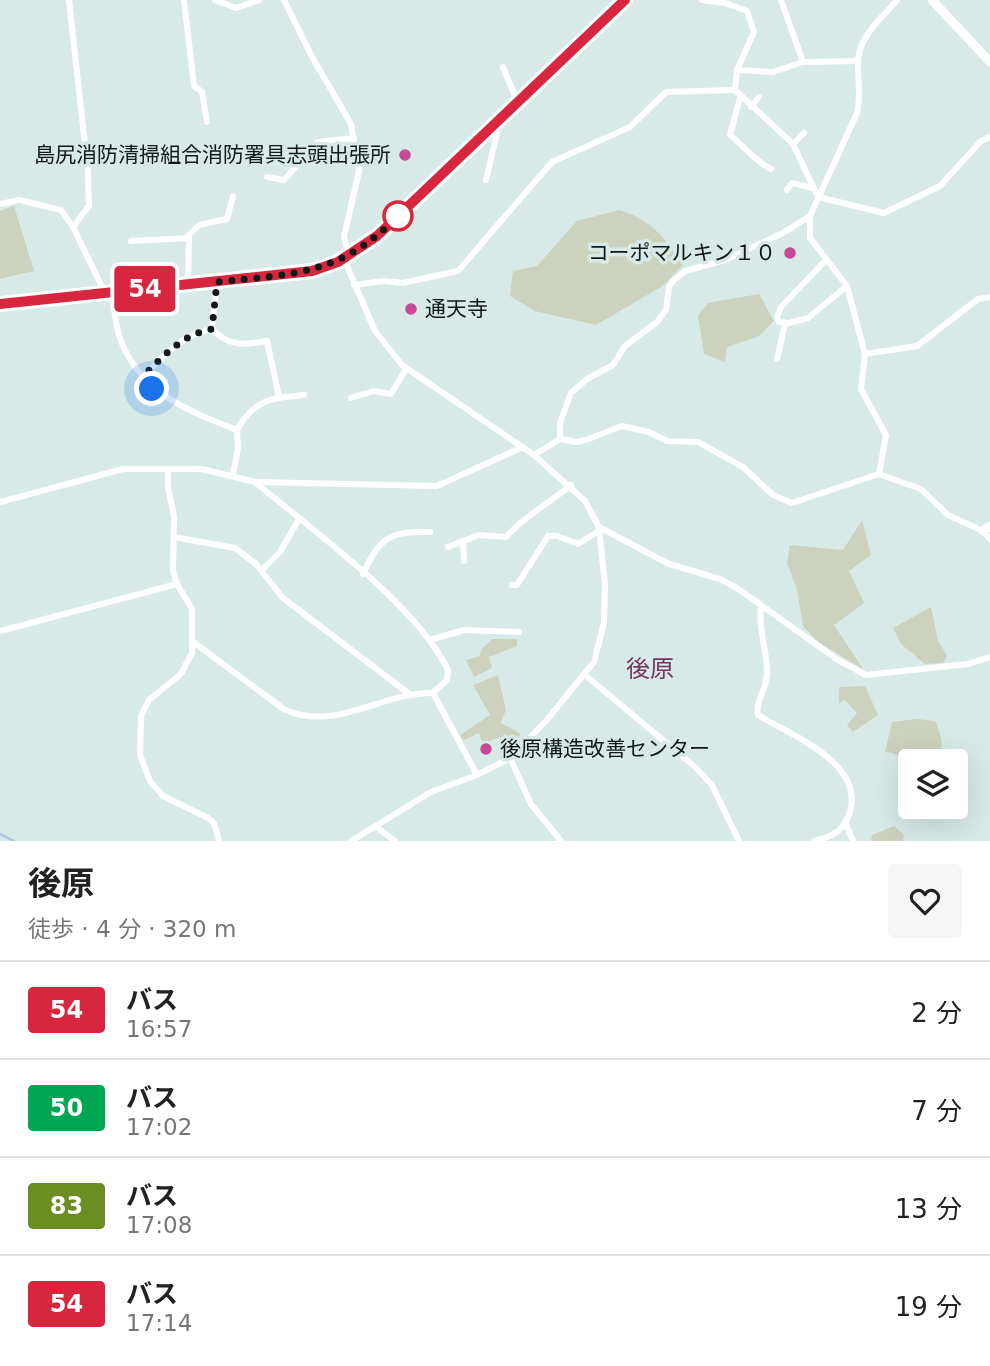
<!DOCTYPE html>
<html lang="ja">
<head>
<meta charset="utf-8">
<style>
  body { margin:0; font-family:"DejaVu Sans","Noto Sans JP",sans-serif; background:#f6f6f6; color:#222; height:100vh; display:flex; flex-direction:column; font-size:26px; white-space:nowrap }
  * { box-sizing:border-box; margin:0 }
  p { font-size:23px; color:#767676 }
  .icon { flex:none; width:38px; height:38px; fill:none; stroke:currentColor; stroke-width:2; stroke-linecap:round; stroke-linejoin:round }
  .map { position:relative; height:841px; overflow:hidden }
  .side { display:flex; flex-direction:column; background:#fff; flex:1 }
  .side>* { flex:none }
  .badge { padding:0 14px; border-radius:5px; font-size:24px; line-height:46px }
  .tools { position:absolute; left:898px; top:749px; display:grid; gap:14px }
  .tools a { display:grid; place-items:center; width:70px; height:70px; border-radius:7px; background:#fff; box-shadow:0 7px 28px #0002; font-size:35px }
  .you { position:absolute; width:35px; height:35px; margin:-18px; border:5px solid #fff; border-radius:50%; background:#1a73e8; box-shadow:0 0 0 10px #1a73e833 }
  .map>.badge { position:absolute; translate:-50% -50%; box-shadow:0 0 0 4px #fff }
  .round { display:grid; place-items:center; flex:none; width:74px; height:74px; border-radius:7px; background:#f6f6f6 }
  .headline { display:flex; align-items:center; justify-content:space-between; height:119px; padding:0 28px }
  h1 { font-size:33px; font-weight:700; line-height:52px }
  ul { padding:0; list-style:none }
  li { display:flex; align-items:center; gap:21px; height:98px; padding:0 28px; border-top:2px solid #e0e0e0 }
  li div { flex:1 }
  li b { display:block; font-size:26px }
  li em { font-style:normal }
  li .badge { min-width:77px; font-weight:700; text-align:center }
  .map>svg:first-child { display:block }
  .green { fill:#ccd2be }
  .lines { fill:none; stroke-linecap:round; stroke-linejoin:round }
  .stream { stroke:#abc4dd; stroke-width:2.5 }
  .street { stroke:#fff; stroke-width:6 }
  .secondary { stroke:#fff; stroke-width:9 }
  .line-casing { stroke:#fff; stroke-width:16 }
  .line { stroke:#d7263d; stroke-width:10 }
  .walk { stroke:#111817; stroke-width:7; stroke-dasharray:0 12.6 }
  .poi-dot { fill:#c64998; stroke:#d7eae7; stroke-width:2.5 }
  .stop-dot { fill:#fff; stroke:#d7263d; stroke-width:3.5 }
  .labels { text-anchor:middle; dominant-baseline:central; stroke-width:7; stroke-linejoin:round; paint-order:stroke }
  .poi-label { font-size:21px; fill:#111817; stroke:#d7eae7; text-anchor:end }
  .quarter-label { font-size:24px; fill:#74365c; stroke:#d7eae7 }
</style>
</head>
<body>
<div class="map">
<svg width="990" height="841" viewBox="0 0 990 841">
  <rect width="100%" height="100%" fill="#d7eae7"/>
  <g class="green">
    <path d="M14,206L34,271L0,279V211Z"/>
    <path d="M619,210C651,219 665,238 683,265L661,287L596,325L535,311L510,296L513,271L537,266L577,221Z"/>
    <path d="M759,294L774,321L759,336L727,347L725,362L704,354L698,316L708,303Z"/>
    <path d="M862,520L871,555L849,571L864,603L834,625L863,669L818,642L803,626L797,589L787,563L790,545L843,550Z"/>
    <path d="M931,607L938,641L947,656L943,663L925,664L901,644L893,628Z"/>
    <path d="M492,639H517V646L489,657L492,668L474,677L466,660L480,656L481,650Z"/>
    <path d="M498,675L506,710L501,723L521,734L506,751L500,737L483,744L479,733L464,740L460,735L490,715L473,685Z"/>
    <path d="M865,686L878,715L853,732L847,725L857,713L845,700L839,703V687Z"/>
    <path d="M917,719L935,721C942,736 944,745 939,761H910V766L893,753L885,752L892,722Z"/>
    <path d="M894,826L904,835L903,841H871L872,835Z"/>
  </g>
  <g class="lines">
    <path class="stream" d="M0,834L14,841"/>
    <g class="street">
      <path d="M69,0L88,172L89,206L73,227"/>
      <path d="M184,0L194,86L202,92L207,122"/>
      <path d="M215,0L236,8L259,0"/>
      <path d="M284,0L311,55L351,124L359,171L344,237L349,257"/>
      <path d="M702,0L725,3L747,11L754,32L737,70L735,90L793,144L818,197L884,213L940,186L981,141L990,137"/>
      <path d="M781,0L803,62"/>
      <path d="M503,67L518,103"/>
      <path d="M737,70L773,72L803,62L857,61"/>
      <path d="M740,98L730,135C745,147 753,160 771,169"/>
      <path d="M751,107L759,97"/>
      <path d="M793,144L804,133"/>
      <path d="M267,177L284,180L318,142L354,138"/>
      <path d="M486,180L497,133L493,128"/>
      <path d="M787,190L792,183L813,188"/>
      <path d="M0,204L19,200L61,210L73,227L105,293"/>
      <path d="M131,241L189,238"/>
      <path d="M344,259L375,331L402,365L534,455L585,501L599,527L605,586L604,623L594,662L546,721L510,758L477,775L431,792L351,841"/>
      <path d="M217,282L212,329C228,347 246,345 267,341L279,397"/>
      <path d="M188,284L189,235L199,225L227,219L233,196"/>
      <path d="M354,285L384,281L403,283L458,271L552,162L630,127L666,92L735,90"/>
      <path d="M111,292C114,306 115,321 119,335C136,390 187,411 237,430L238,448L233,475"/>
      <path d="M788,323L779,322L777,317L781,307L825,261"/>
      <path d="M865,354L917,346L978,299L990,297"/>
      <path d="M777,359L785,324L808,318L847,286"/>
      <path d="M142,377C164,356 181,335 212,329"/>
      <path d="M351,398L373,391L391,394L406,369"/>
      <path d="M237,430C254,399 272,398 304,395"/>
      <path d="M560,439V423L571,393L587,379L613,365L625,346L657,322L666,310L669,287L673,281L685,271L725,260L783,233L810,216"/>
      <path d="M534,455L560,439L576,442L586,440L622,426L649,432L667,441L698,442L743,467L773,495L792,503L879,474L921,489L948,515L983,531L990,539"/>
      <path d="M168,470V487L174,516L173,571L177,584L192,609V653L181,674L149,700L141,716L140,755L150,781L163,796L208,818L214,823L219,841"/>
      <path d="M879,474L886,435L861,389L865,354L847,286L810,238V216L857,113C861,95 858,82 858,64C857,38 881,19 897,0"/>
      <path d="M0,502L123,469H202L255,482L437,486L523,447"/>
      <path d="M599,527L669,564L720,579L737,588L838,660L866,675L968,664L990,657"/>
      <path d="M174,537L235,548L256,564L283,598L408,693"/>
      <path d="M463,542L464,561"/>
      <path d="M448,547L479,535L506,537C522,518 551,502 571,485"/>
      <path d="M262,570L280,552L299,519"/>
      <path d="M363,574C380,537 390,531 430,532"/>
      <path d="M512,585H517L548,536H557L578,544L599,531"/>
      <path d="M761,606C758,630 767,649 767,672C768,688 755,700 758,715C791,735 860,761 851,808C846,830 834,836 814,841"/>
      <path d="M0,631L177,584"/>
      <path d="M430,640L464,630L519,632"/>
      <path d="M192,641L285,710C339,732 380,692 433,693L447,680L448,670C416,604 313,531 255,482"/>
      <path d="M585,675L695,767L712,785L739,841"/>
      <path d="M433,693L477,775"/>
      <path d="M510,758L531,804L561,841"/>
      <path d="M846,824L853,841"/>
      <path d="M375,826L395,841"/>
    </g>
    <g class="secondary">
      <path d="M932,0L990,62"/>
      <path d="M0,304L294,273L316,270L344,259L377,235L625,0"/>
      <path d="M983,531L990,526"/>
    </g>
  </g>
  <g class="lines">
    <defs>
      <path id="line" d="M0,304L275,275L312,271L338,262L377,236L625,0"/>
    </defs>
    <use href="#line" class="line-casing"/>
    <use href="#line" class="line"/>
    <path class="walk" d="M152,389L142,377C164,356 181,335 212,329L217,282C295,274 340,275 398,216"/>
  </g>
  <g class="poi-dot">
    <circle cx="405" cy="155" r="7"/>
    <circle cx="790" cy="253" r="7"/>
    <circle cx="411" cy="309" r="7"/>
    <circle cx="486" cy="749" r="7"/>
  </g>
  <circle class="stop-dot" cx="398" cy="216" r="14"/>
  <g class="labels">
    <g class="poi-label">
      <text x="391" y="155">島尻消防清掃組合消防署具志頭出張所</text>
      <text x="776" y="253">コーポマルキン１０</text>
      <text x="425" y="309" text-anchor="start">通天寺</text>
      <text x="500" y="749" text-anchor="start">後原構造改善センター</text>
    </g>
    <g class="quarter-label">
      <text x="650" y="669">後原</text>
    </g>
  </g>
</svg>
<div class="tools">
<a><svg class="icon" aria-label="layers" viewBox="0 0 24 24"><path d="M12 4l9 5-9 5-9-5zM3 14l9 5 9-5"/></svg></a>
</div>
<div class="you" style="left:152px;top:389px"></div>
<b class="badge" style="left:145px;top:289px;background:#d7263d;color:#fff">54</b>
</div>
<section class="side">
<div class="headline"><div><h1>後原</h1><p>徒歩 · 4 分 · 320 m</p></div><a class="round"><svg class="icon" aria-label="heart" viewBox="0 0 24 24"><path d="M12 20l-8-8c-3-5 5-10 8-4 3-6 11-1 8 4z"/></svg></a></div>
<ul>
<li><span class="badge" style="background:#d7263d;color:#fff">54</span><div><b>バス</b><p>16:57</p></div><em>2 分</em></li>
<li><span class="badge" style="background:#00a651;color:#fff">50</span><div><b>バス</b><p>17:02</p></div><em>7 分</em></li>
<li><span class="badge" style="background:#6b8e23;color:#fff">83</span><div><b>バス</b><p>17:08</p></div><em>13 分</em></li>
<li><span class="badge" style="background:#d7263d;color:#fff">54</span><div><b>バス</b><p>17:14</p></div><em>19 分</em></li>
</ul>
</section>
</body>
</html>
